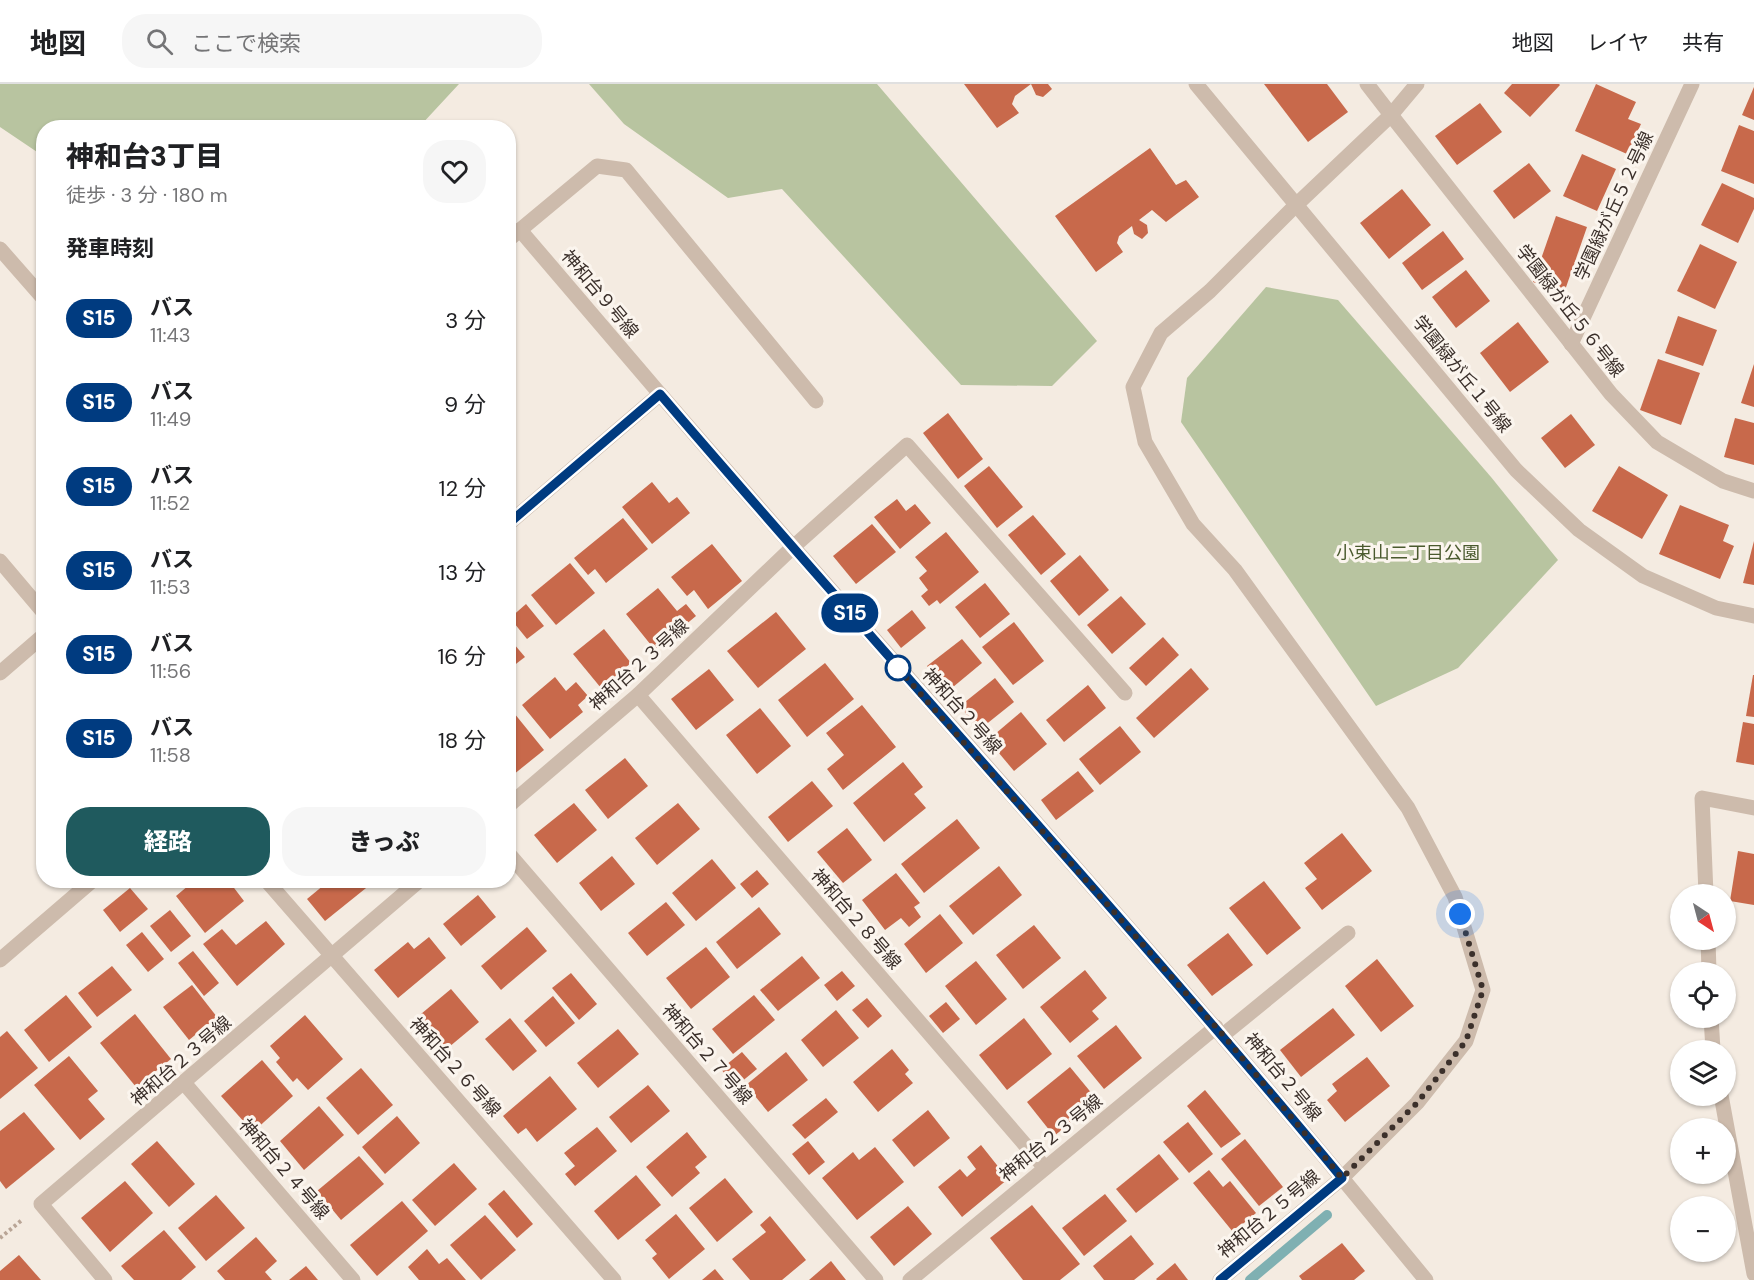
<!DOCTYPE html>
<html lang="ja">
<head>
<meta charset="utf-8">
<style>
  body { margin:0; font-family:"DM Sans","Noto Sans JP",sans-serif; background:#f6f6f6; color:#202124; height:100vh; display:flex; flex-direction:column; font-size:22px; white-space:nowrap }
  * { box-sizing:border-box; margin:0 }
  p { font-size:20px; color:#757577 }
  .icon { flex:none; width:33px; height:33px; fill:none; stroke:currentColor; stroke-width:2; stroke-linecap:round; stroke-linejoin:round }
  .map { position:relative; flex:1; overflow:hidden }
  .sheet { position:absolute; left:36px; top:36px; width:480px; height:768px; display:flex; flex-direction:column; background:#fff; border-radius:24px; box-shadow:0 2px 4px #0004 }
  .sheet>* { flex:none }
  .badge { padding:0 12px; border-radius:20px; font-size:21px; line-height:39px }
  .needle { width:39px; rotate:144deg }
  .tools { position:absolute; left:1670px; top:800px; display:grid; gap:12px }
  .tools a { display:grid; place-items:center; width:66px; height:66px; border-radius:50%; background:#fff; box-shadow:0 2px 4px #0004; font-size:30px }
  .you { position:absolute; width:30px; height:30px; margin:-15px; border:4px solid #fff; border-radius:50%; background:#1a73e8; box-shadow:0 0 0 9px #1a73e833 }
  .map>.badge { position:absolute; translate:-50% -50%; box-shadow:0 0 0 3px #fff }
  h2 { padding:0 30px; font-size:22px; line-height:54px }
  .round { display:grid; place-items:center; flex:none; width:63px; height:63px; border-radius:24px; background:#f6f6f6 }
  .summary { display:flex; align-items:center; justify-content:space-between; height:102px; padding:0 30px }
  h1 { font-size:28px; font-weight:800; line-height:45px }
  .cta { display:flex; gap:12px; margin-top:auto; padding:12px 30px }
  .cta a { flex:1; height:69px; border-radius:24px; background:#1f5a5e; color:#fff; font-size:24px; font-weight:800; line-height:69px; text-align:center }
  .cta a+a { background:#f6f6f6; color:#202124 }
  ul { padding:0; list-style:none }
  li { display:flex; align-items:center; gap:18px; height:84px; padding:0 30px }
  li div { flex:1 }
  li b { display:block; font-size:22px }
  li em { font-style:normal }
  li .badge { min-width:66px; font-weight:700; text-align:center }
  header { display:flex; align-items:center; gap:36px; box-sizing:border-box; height:84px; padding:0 30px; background:#fff; border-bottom:2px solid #e0e0e0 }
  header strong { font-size:28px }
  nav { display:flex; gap:33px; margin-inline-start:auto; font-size:21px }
  .search { width:420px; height:54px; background:#f6f6f6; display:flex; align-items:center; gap:15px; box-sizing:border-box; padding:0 21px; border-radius:24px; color:#757577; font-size:22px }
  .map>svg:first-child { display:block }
  .green { fill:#b8c4a0 }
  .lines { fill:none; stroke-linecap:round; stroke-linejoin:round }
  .stream { stroke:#7fb0b2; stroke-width:10 }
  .building { fill:#c8694b }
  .path { stroke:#b9a596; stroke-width:4; stroke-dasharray:3 3; stroke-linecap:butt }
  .pedestrian { stroke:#cdbbac; stroke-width:15 }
  .minor { stroke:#cdbbac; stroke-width:15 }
  .tertiary { stroke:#cdbbac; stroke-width:15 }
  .line-casing { stroke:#fff; stroke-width:14 }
  .line { stroke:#003b80; stroke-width:9 }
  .walk { stroke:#3b302b; stroke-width:6; stroke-dasharray:0 10.8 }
  .stop-dot { fill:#fff; stroke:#003b80; stroke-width:3 }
  .labels { text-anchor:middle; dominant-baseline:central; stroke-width:6; stroke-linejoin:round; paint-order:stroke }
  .street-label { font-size:18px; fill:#3b302b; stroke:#fbf5ee }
  .park-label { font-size:18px; fill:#4a5a2e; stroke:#fbf5ee }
</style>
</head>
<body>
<header>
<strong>地図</strong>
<div class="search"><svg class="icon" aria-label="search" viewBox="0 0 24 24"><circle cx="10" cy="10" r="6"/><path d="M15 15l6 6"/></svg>ここで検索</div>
<nav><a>地図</a><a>レイヤ</a><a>共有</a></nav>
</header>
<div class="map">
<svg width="1754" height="1196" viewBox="0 0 1754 1196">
  <rect width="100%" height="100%" fill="#f4ebe1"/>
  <g class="green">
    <path d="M0,0H459L421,41L415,43L44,44L43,72L0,43Z"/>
    <path d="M589,0H877L1097,257L1052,302L961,301L782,105L728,114L624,40Z"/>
    <path d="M1266,203L1338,216L1491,393L1558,476L1458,584L1376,622L1181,338L1187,294Z"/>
  </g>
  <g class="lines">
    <path class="stream" d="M1250,1196L1327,1131"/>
  </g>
  <g class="building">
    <path d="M964,0H1048L1052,5L1043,13L1036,11L1031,0L1015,12L1012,20L1019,29L997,44Z"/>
    <path d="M1264,0H1327L1348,28L1308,58Z"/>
    <path d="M1512,0H1559L1560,1L1530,33L1504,9Z"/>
    <path d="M1596,0L1636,18L1628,35L1641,40L1627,70L1575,47Z"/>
    <path d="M1754,3V36L1742,31Z"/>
    <path d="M1480,19L1502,48L1457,81L1435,52Z"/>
    <path d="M1739,41L1754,47V100L1721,87Z"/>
    <path d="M1150,64L1176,101L1186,96L1199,113L1166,138L1152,126L1139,136L1147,141L1148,149L1142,155L1134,150L1132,142L1119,152L1117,159L1123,168L1096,188L1055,132Z"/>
    <path d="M1582,70L1616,85L1597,127L1563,112Z"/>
    <path d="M1529,79L1551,107L1514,135L1493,107Z"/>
    <path d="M1722,99L1754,114V125L1738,159L1701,141Z"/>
    <path d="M1402,105L1431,141L1389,175L1360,139Z"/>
    <path d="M1556,132L1587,143L1564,209L1533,198Z"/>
    <path d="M1443,147L1464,175L1422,206L1402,179Z"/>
    <path d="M1700,160L1737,178L1715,225L1677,207Z"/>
    <path d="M1466,186L1490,217L1456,244L1432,213Z"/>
    <path d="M1678,232L1717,246L1703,282L1665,269Z"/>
    <path d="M1518,238L1549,278L1510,308L1480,269Z"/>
    <path d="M1658,275L1700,289L1681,341L1640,326Z"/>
    <path d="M1754,280V323L1741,319Z"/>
    <path d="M948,329L983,375L958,395L923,349Z"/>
    <path d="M1571,330L1595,361L1565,384L1541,354Z"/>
    <path d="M1735,334L1754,339V381L1724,373Z"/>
    <path d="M989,382L1023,423L997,444L964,402Z"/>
    <path d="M1619,382L1668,411L1642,455L1592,427Z"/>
    <path d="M652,398L669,419L677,413L690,429L652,460L622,423Z"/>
    <path d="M897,415L906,427L915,420L931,439L900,465L874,433Z"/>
    <path d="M1680,421L1729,441L1723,457L1734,462L1720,495L1659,470Z"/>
    <path d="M1033,431L1066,470L1041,491L1008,451Z"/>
    <path d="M623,434L648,465L606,499L595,485L588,491L574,474Z"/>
    <path d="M872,440L896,468L856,500L833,472Z"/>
    <path d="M946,448L979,488L940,520L937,516L929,522L921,512L928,506L919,494L927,487L915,473Z"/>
    <path d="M1754,457V501L1743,499Z"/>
    <path d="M712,460L742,497L708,525L694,506L687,512L671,493Z"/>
    <path d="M1080,471L1109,506L1079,532L1050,497Z"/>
    <path d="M570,479L595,509L556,541L531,511Z"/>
    <path d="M985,499L1010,530L980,554L955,523Z"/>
    <path d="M658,504L677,527L686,520L696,532L655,566L626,530Z"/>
    <path d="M1121,512L1146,540L1112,570L1087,541Z"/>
    <path d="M526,520L544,542L527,555L510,534Z"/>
    <path d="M912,526L926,544L901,564L887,546Z"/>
    <path d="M776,528L806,565L758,604L727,567Z"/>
    <path d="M1014,538L1044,577L1013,601L982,563Z"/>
    <path d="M604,545L631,579L601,604L573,570Z"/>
    <path d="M508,553L525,573L508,586Z"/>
    <path d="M1163,553L1179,571L1146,602L1129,584Z"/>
    <path d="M962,555L982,579L947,608L927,582Z"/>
    <path d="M825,579L854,615L807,653L778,616Z"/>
    <path d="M1191,584L1209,605L1154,654L1136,634Z"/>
    <path d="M709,585L734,616L696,646L671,615Z"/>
    <path d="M1753,591H1754V633L1746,632Z"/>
    <path d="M555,593L566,607L576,598L588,612L578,621L583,628L550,655L522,621Z"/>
    <path d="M995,594L1014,618L979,646L960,622Z"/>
    <path d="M1088,601L1106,624L1064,658L1046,636Z"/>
    <path d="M862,621L896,663L843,706L827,685L844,671L826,649Z"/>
    <path d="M760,624L791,662L757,690L726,651Z"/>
    <path d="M1021,628L1047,660L1014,687L988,656Z"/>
    <path d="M514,629L544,666L508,695V634Z"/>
    <path d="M1743,638L1754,640V681L1736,678Z"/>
    <path d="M1120,642L1141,668L1100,701L1079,675Z"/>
    <path d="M625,674L648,702L608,735L585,706Z"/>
    <path d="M903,678L923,703L914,710L926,724L884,758L853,719Z"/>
    <path d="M1078,687L1094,707L1056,736L1041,716Z"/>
    <path d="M812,697L833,722L788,758L768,733Z"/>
    <path d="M574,719L597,746L557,779L534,751Z"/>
    <path d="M678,719L700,745L657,781L635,754Z"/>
    <path d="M957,735L980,764L924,809L901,780Z"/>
    <path d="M847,744L872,776L843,799L817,768Z"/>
    <path d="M1342,749L1372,787L1322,826L1305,804L1317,795L1304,779Z"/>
    <path d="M1738,767L1754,770V821L1730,817Z"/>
    <path d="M612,772L635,800L601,827L579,799Z"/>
    <path d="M712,775L736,804L696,837L672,809Z"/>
    <path d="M999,782L1022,811L973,851L949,822Z"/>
    <path d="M757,786L769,800L752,814L740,800Z"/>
    <path d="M896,789L920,819L914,823L921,833L909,843L901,834L885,846L862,816Z"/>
    <path d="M195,796H210L213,801L219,796H228L244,817L205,849L176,812Z"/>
    <path d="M330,796H376L325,837L307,815Z"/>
    <path d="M1264,797L1301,844L1267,871L1229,824Z"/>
    <path d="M130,804L148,825L120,848L103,826Z"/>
    <path d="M478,811L496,833L461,862L443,840Z"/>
    <path d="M666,818L685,841L647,872L628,849Z"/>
    <path d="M759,823L781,850L737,885L716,858Z"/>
    <path d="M170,826L191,852L171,868L150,842Z"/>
    <path d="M940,830L963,859L926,889L904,860Z"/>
    <path d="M266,837L285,860L237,902L203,860L222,845L236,861Z"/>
    <path d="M1034,841L1061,874L1023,905L996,871Z"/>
    <path d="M527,843L547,867L501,906L481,882Z"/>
    <path d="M142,848L164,875L148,888L126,861Z"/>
    <path d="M1228,849L1253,881L1212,912L1187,881Z"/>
    <path d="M429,853L446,874L398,914L374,886L408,858L414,865Z"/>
    <path d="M706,863L730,893L691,925L666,894Z"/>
    <path d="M193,867L219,899L204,912L178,879Z"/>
    <path d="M802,872L820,894L778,927L760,906Z"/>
    <path d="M1377,875L1414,922L1381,948L1345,902Z"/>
    <path d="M976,877L1007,915L976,941L945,902Z"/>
    <path d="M112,882L132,906L97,933L78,909Z"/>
    <path d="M1085,886L1107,914L1092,927L1099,935L1070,959L1040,923Z"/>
    <path d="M842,887L855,902L837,917L824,901Z"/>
    <path d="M571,889L597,920L579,936L552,904Z"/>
    <path d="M192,901L217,933L189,956L163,923Z"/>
    <path d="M451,905L479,938L443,968L415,935Z"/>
    <path d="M66,911L92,943L49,978L24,946Z"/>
    <path d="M754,911L775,936L733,970L712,945Z"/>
    <path d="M553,912L575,939L546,963L524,937Z"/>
    <path d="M867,914L882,932L868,944L852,926Z"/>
    <path d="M946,918L960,935L943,949L929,932Z"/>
    <path d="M1333,924L1355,951L1301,993L1280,966Z"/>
    <path d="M836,926L859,954L823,983L801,956Z"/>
    <path d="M135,930L171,975L136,1003L100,959Z"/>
    <path d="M305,931L343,975L308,1006L297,994L293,998L276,978L280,974L270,962Z"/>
    <path d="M510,934L537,967L513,987L485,955Z"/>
    <path d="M1024,934L1052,970L1007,1006L979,971Z"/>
    <path d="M1116,941L1142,974L1104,1005L1077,972Z"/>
    <path d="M618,945L639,970L598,1004L577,979Z"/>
    <path d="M7,947L38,984L0,1015V953Z"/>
    <path d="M892,965L909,986L905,990L913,999L878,1028L853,998Z"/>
    <path d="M742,968L757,985L735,1003L721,985Z"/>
    <path d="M786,968L808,996L768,1028L746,1001Z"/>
    <path d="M69,972L98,1007L88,1015L105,1035L80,1056L34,1001Z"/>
    <path d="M1367,973L1390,1002L1345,1038L1327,1016L1337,1007L1332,1000Z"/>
    <path d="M262,976L293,1012L253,1048L221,1012Z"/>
    <path d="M1070,983L1098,1017L1054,1052L1027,1018Z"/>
    <path d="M361,984L393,1021L358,1051L326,1014Z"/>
    <path d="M550,992L577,1025L537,1058L526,1044L518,1050L503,1032Z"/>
    <path d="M648,1001L670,1027L631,1059L609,1033Z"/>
    <path d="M1205,1006L1241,1050L1221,1064L1187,1022Z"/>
    <path d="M826,1014L838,1028L805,1055L792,1041Z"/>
    <path d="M319,1022L344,1051L304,1086L280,1057Z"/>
    <path d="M928,1026L950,1054L914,1083L892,1056Z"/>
    <path d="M24,1028L55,1065L6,1105L0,1097V1047Z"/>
    <path d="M397,1032L420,1059L385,1090L362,1063Z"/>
    <path d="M1188,1038L1213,1070L1189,1089L1163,1058Z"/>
    <path d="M597,1043L617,1067L575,1102L565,1090L575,1082L564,1069Z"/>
    <path d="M687,1048L707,1073L695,1083L700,1089L672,1113L646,1083Z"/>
    <path d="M1245,1055L1283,1103L1259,1122L1221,1075Z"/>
    <path d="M157,1057L195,1100L169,1123L131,1080Z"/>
    <path d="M808,1057L825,1078L809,1091L792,1070Z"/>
    <path d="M981,1061L1008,1095L962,1133L938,1103L960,1085L967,1093L976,1085L967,1073Z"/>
    <path d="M875,1063L904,1098L857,1136L822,1094L853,1068L859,1076Z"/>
    <path d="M1159,1070L1179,1095L1136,1129L1116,1105Z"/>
    <path d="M359,1072L384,1100L341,1136L317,1107Z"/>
    <path d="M454,1079L477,1105L435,1142L412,1116Z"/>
    <path d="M1209,1086L1223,1103L1230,1097L1256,1129L1233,1148L1193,1099Z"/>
    <path d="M636,1091L661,1121L618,1156L594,1127Z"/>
    <path d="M725,1094L753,1128L717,1158L689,1124Z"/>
    <path d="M125,1097L153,1129L110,1168L81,1134Z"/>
    <path d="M504,1106L533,1140L517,1154L488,1120Z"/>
    <path d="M1105,1110L1127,1137L1084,1172L1062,1144Z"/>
    <path d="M216,1111L245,1144L206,1177L178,1144Z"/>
    <path d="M402,1117L428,1147L377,1192L350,1161Z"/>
    <path d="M1032,1121L1080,1180L1060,1196H1023L990,1154Z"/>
    <path d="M908,1122L932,1150L894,1182L870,1153Z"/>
    <path d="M676,1130L705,1165L669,1195L652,1174L657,1170L645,1156Z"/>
    <path d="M485,1131L516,1166L481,1196L450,1161Z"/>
    <path d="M770,1132L806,1176L782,1196H750L732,1175L766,1148L760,1141Z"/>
    <path d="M164,1146L196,1183L181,1196H134L121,1182Z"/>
    <path d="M1131,1151L1154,1180L1134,1196H1104L1093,1182Z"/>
    <path d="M256,1153L277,1177L265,1188L272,1196H225L217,1187Z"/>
    <path d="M1342,1159L1365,1187L1354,1196H1302L1299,1192Z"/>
    <path d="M427,1165L439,1180L447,1174L466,1196H419L408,1183Z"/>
    <path d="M19,1171L41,1196H0V1187Z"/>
    <path d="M831,1177L846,1196H809Z"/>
    <path d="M1175,1179L1188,1196H1157L1156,1195Z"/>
    <path d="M306,1182L318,1196H289Z"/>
    <path d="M715,1185L724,1196H702Z"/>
  </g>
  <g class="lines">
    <path class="path" d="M0,1154L22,1136"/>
    <g class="pedestrian">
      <path d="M1367,0L1391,31"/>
      <path d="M1295,122L1210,207L1161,249L1133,303L1145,358L1193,440L1235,486L1408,724L1455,813L1483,906L1466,957L1417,1019L1342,1094"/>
    </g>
    <g class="minor">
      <path d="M1391,31L1611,310L1657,358L1723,397L1754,407"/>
      <path d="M1295,122L1391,31L1417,0"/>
      <path d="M520,146L597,82L626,86L816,317"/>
      <path d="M508,156L520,146L660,310"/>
      <path d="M0,165L44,215"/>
      <path d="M1571,260L1692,0"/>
      <path d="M0,477L44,529"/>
      <path d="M0,589L44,551"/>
      <path d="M638,611L1045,1084"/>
      <path d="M508,722L638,611L792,464L907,361L1125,609"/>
      <path d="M508,769L876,1196"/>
      <path d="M266,796L614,1196"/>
      <path d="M1706,810L1702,714L1754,724"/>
      <path d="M1708,855L1709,888"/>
      <path d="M1711,933L1713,966"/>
      <path d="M1223,951L1348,849"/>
      <path d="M185,1000L353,1196"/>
      <path d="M1721,1011L1754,1190"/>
      <path d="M105,1196L41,1120L420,796"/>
      <path d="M910,1196L1216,943"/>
      <path d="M1220,1196L1342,1094L1426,1196"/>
    </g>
    <g class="tertiary">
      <path d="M1196,0L1516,386L1579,446L1643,492L1716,524L1754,532"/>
      <path d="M508,440L660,310C886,573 1121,828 1342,1094"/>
      <path d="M0,876L93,796"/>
    </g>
  </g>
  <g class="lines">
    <defs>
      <path id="line" d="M508,440L660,310C885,573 1121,828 1342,1094L1220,1196"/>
    </defs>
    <use href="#line" class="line-casing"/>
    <use href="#line" class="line"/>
    <path class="walk" d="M898,584L895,581L1223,951L1342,1094L1417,1019L1466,957L1483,906L1460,830"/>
  </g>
  <circle class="stop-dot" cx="898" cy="584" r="12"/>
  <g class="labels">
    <g class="street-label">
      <text transform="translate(1614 122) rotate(-65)">学園緑が丘５２号線</text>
      <text transform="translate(600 210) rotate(50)">神和台９号線</text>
      <text transform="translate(1570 227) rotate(52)">学園緑が丘５６号線</text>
      <text transform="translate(1462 290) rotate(51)">学園緑が丘１号線</text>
      <text transform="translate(639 581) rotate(-42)">神和台２３号線</text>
      <text transform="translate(962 627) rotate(48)">神和台２号線</text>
      <text transform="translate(856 835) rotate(49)">神和台２８号線</text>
      <text transform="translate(707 970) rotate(49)">神和台２７号線</text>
      <text transform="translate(181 977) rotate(-41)">神和台２３号線</text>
      <text transform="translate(455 983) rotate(48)">神和台２６号線</text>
      <text transform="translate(1283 993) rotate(50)">神和台２号線</text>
      <text transform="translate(1051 1054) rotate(-39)">神和台２３号線</text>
      <text transform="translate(284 1085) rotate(49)">神和台２４号線</text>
      <text transform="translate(1269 1130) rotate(-40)">神和台２５号線</text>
    </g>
    <g class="park-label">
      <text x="1408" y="469">小束山二丁目公園</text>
    </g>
  </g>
</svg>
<div class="tools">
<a><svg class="needle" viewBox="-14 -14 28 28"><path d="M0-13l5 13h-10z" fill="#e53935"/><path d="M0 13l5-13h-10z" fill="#757577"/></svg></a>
<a><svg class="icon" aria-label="locate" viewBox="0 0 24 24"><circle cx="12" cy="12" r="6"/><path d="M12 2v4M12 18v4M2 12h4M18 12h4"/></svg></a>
<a><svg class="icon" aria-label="layers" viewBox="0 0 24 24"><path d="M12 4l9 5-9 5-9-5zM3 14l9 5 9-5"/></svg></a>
<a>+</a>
<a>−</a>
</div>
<div class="you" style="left:1460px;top:830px"></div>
<b class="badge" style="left:850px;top:529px;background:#003b80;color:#fff">S15</b>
<section class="sheet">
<div class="summary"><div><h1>神和台3丁目</h1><p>徒歩 · 3 分 · 180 m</p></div><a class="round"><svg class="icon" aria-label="heart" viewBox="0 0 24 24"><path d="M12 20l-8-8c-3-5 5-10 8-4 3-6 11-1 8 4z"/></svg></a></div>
<h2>発車時刻</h2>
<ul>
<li><span class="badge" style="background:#003b80;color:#fff">S15</span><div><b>バス</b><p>11:43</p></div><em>3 分</em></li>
<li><span class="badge" style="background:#003b80;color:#fff">S15</span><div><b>バス</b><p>11:49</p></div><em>9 分</em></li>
<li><span class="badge" style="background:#003b80;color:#fff">S15</span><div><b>バス</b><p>11:52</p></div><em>12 分</em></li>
<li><span class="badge" style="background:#003b80;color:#fff">S15</span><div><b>バス</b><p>11:53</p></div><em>13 分</em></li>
<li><span class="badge" style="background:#003b80;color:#fff">S15</span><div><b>バス</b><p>11:56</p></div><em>16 分</em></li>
<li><span class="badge" style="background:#003b80;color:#fff">S15</span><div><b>バス</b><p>11:58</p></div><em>18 分</em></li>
</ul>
<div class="cta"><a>経路</a><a>きっぷ</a></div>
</section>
</div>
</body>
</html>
